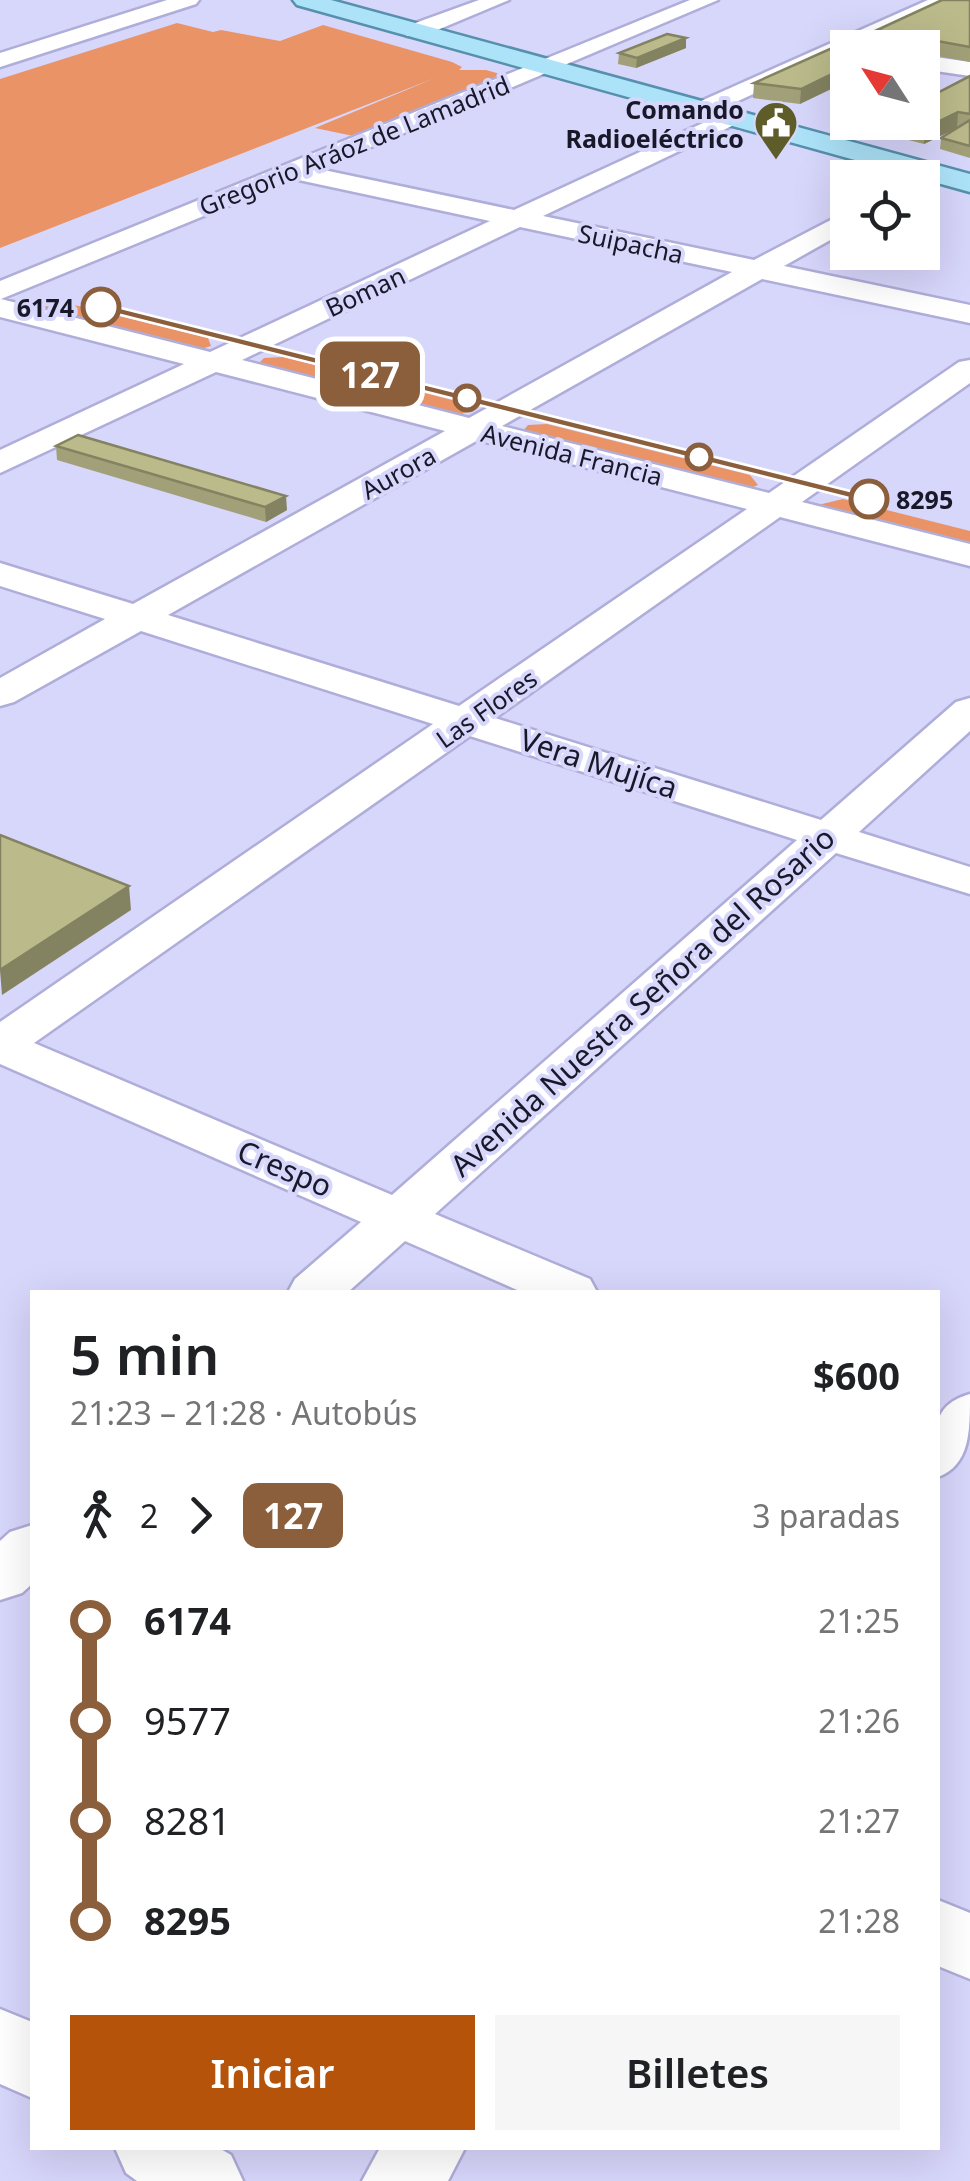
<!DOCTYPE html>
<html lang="es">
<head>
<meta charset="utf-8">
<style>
  body { margin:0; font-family:"Noto Sans",sans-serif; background:#f6f6f6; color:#202124; height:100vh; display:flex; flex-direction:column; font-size:38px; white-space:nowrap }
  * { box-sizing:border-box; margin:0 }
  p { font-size:32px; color:#757577 }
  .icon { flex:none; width:55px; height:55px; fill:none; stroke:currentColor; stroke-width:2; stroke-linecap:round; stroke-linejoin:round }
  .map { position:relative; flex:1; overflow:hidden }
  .panel { position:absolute; left:30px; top:1290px; width:910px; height:860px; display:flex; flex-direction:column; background:#fff; border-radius:0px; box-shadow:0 10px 40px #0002 }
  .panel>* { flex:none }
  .badge { padding:0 20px; border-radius:15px; font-size:35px; line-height:65px }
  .needle { width:65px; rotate:306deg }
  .fabs { position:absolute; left:830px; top:30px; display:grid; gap:20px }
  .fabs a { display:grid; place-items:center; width:110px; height:110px; border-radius:0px; background:#fff; box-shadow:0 10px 40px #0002; font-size:50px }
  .map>.badge { position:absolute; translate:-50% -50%; box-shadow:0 0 0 5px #fff }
  .legs { display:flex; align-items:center; gap:15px; height:110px; padding:0 40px; font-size:32px }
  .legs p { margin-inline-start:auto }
  .summary { display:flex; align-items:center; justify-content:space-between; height:170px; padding:0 40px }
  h1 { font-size:55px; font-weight:600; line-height:75px }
  .action { display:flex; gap:20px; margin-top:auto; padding:20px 40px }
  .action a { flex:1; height:115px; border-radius:0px; background:#b45309; color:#fff; font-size:40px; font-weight:600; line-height:115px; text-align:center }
  .action a+a { background:#f6f6f6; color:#202124 }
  ul { padding:0 40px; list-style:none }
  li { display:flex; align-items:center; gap:35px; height:100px; font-size:38px }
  li i { display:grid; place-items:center; width:15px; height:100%; margin:0 12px; background:currentColor }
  li i::after { content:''; width:25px; height:25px; margin:-12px; border:8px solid; border-radius:50%; background:#fff }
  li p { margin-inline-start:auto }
  li:first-child i { background:linear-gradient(#0000 50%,currentColor 0) }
  li:last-child i { background:linear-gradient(currentColor 50%,#0000 0) }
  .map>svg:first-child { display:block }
  .green { fill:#e99367 }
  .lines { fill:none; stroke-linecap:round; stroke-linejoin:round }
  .minor-casing { stroke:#afadd9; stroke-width:5 }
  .major-casing { stroke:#5690ad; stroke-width:5 }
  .minor { fill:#fff; fill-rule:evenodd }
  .major { fill:#ade3f9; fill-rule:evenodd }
  .wall { fill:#a1a078 }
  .shaded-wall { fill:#838261 }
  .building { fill:#bbba8b; stroke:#838261; stroke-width:2.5 }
  .line-1 { fill:#8b5e3c; stroke:#fff; stroke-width:2.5 }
  .stop-1-dot { fill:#fff; stroke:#8b5e3c; stroke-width:5 }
  .labels { text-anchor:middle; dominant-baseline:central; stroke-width:8; stroke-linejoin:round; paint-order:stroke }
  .far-poi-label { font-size:25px; font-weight:bold; fill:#191828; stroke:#d7d6fb; text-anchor:end }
  .far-street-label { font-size:25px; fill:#191828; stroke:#d7d6fb }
  .far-stop-label { font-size:25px; font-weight:bold; fill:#191828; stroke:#d7d6fb; text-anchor:end }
  .street-label { font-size:30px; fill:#191828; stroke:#d7d6fb }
</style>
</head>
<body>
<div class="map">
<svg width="970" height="2181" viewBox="0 0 970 2181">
  <rect width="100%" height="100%" fill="#d7d6fb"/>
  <g class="green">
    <path d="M177,23L213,32L221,30L280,41L323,25L452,62L462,67L459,70H486L511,77L363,138L315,128L435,78L0,248V79Z"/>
    <path d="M54,300L208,338L211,346L198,350L28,307L36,301Z"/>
    <path d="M283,357L464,403L469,411L457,416L257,365L264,358Z"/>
    <path d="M547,424L750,475L758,485L746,490L522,432L528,425Z"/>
    <path d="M843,499L970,531V550L819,509L818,505Z"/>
  </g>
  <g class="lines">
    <defs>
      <g id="minor">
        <path d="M167,0H199L196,4L0,67V53Z"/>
        <path d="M479,0H509L423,36H407L404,31L407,26Z"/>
        <path d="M690,0H718L319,169L514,210L729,111L738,113L741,118L738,123L543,216L754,260L848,211V230L784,266L970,305V323L762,279L502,426L769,493L959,362L970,360V383L802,502L970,544V566L780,517L495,718L821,820L956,702L970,698V731L859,832L970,867V894L836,853L435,1214L590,1279L597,1292H522L405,1241L348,1292H288L295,1279L361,1222L0,1064V1022L433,724L141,631L14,702L0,706V678L105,619L0,586V563L133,604L445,431L216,372L0,473V450L184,364L0,317V281ZM294,179L490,221L210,352L1,299ZM520,227L732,272L469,418L242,360ZM478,440L747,509L459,706L168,615ZM470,736L797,840L392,1195L34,1043Z"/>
        <path d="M928,0H955L708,115L700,117L688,110L692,105Z"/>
        <path d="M922,55L970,62V76L922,69Z"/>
        <path d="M970,1394C970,1432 970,1465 938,1477C938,1438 925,1407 970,1394Z"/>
        <path d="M32,1525V1584L22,1593L0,1600V1541L10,1532Z"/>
        <path d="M938,1900L970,1913V1979L938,1966Z"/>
        <path d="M0,2009L32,2022V2098L0,2084Z"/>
        <path d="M115,2148H219L231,2155L243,2181H137L126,2173Z"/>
        <path d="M380,2148H465L448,2181H362Z"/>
      </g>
      <path id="major" d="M293,0H331L970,174V192L297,5Z"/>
    </defs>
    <use href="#minor" class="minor-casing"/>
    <use href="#major" class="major-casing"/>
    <use href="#minor" class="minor"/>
    <use href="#major" class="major"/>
  </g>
  <g class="wall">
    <path d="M970,0V62L922,53V48H893L876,44L877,30Z"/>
    <path d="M686,38V48L636,68L618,64L619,53Z"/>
    <path d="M841,44L800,104L753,98L754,83Z"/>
    <path d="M970,76V158L940,149L941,138L957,128L924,144L889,135L890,122H922Z"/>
    <path d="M56,446L287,510L266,522L57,460Z"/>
  </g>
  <g class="shaded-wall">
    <path d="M686,38V48L636,68L637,58Z"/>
    <path d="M848,66V81L800,104L801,89Z"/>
    <path d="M958,112L957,128L924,144L925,128Z"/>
    <path d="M286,496L287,510L266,522L265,507Z"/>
    <path d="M129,886L131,910L2,995L0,970Z"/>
  </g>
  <g class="building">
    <path d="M942,0H970V47L877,30Z"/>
    <path d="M667,34L686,38L637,58L619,53Z"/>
    <path d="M841,44L861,48H848V66L801,89L754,83Z"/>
    <path d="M970,76V114L958,112L925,128L903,122H922V101Z"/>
    <path d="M970,120V146L941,138Z"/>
    <path d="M78,435L286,496L265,507L56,446Z"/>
    <path d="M0,835L129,886L0,970Z"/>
  </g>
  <path class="line-1" d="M101,303L874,497L876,499L869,503L97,309Z"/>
  <defs>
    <symbol id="civic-pin" viewBox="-11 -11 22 30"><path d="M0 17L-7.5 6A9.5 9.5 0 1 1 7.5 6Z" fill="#5e5c29" stroke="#d7d6fb"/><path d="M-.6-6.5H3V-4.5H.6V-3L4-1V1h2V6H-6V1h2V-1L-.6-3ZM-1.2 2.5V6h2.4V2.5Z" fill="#fff"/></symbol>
  </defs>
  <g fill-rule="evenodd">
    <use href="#civic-pin" x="751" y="98" width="50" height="68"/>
  </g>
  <g class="stop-1-dot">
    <circle cx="101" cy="307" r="18"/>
    <circle cx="467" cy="398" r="12"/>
    <circle cx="699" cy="457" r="12"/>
    <circle cx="869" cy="499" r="18"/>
  </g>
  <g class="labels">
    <g class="far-poi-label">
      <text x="744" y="109">Comando<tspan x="744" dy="29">Radioeléctrico</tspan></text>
    </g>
    <g class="far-street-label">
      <text transform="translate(354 145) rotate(-22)">Gregorio Aráoz de Lamadrid</text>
      <text transform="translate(631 243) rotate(12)">Suipacha</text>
      <text transform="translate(365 291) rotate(-25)">Boman</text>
      <text transform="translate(572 454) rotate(14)">Avenida Francia</text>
      <text transform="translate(398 472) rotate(-29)">Aurora</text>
      <text transform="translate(486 708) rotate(-35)">Las Flores</text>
    </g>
    <g class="far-stop-label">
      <text x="74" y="307">6174</text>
      <text x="896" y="499" text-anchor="start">8295</text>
    </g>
    <g class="street-label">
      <text transform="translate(599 763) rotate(18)">Vera Mujíca</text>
      <text transform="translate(642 1001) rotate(-42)">Avenida Nuestra Señora del Rosario</text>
      <text transform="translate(285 1168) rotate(23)">Crespo</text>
    </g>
  </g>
</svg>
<div class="fabs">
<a><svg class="needle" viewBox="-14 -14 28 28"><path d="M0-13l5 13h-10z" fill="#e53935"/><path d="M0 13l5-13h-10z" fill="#757577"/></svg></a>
<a><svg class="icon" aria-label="locate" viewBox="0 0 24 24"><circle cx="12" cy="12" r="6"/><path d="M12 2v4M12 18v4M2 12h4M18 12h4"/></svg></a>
</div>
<b class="badge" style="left:370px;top:374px;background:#8b5e3c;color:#fff">127</b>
<section class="panel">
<div class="summary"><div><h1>5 min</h1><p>21:23 – 21:28 · Autobús</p></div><b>$600</b></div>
<div class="legs"><svg class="icon" aria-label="walk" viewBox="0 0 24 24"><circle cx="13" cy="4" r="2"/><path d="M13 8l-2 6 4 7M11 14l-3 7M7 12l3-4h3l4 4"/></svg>2<svg class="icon" aria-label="forward" viewBox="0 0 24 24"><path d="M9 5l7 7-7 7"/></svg><b class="badge" style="background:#8b5e3c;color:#fff">127</b><p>3 paradas</p></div>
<ul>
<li><i style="color:#8b5e3c"></i><b>6174</b><p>21:25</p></li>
<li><i style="color:#8b5e3c"></i><span>9577</span><p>21:26</p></li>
<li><i style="color:#8b5e3c"></i><span>8281</span><p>21:27</p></li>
<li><i style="color:#8b5e3c"></i><b>8295</b><p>21:28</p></li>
</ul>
<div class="action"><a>Iniciar</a><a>Billetes</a></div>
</section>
</div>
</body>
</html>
